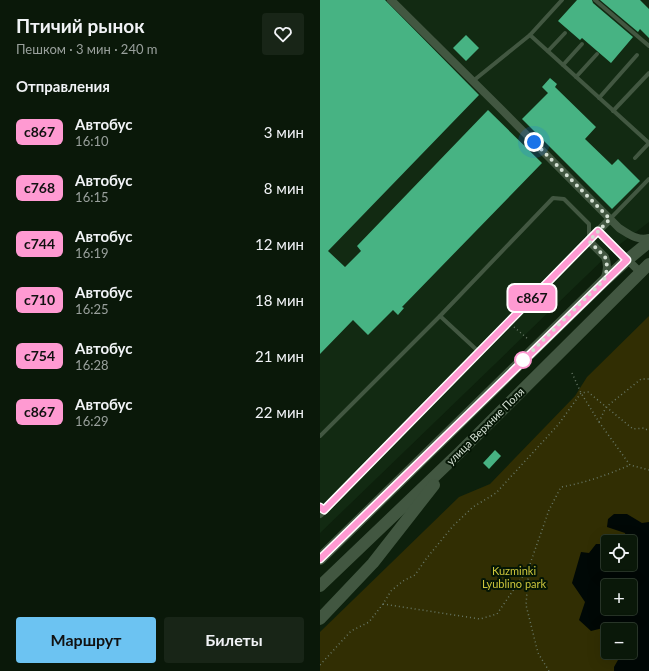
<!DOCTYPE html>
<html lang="ru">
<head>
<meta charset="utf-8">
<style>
  body { margin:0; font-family:Lato,sans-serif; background:#182517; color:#f1f3f6; height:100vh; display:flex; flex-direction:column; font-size:15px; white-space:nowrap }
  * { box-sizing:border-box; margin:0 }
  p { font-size:13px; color:#99a09c }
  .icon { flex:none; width:22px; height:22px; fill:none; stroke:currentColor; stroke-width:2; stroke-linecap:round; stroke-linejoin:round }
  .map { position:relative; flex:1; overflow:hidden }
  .drawer { display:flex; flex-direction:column; background:#0a1809; width:320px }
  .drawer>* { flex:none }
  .badge { padding:0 8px; border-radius:6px; font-size:14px; line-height:26px }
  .tools { position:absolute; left:281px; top:535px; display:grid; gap:8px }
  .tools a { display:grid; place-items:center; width:36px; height:36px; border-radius:4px; background:#0a1809; box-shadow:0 4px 16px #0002,0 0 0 1px #2a372a; font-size:20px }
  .you { position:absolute; width:20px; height:20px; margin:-10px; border:3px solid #fff; border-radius:50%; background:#1a73e8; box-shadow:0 0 0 6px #1a73e833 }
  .map>.badge { position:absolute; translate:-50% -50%; box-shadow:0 0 0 2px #fff }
  h2 { padding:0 16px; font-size:15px; line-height:36px }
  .round { display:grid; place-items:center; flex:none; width:42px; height:42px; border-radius:4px; background:#182517 }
  .summary { display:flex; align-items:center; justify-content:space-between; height:68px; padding:0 16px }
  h1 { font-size:19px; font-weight:700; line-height:30px }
  .action { display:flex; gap:8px; margin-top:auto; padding:8px 16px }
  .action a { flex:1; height:46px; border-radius:4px; background:#6cc3f2; color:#111; font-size:16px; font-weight:700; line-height:46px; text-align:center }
  .action a+a { background:#182517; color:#f1f3f6 }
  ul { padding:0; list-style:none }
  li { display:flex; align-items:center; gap:12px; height:56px; padding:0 16px }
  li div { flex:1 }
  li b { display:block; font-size:15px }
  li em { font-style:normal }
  li .badge { min-width:44px; font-weight:700; text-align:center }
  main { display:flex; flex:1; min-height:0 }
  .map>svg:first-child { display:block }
  .built { fill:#122a12 }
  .green { fill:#312e03; fill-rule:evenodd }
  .water { fill:#000806; fill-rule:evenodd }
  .building { fill:#47b383 }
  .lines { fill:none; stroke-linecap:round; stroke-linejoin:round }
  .path { stroke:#687867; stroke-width:1.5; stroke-dasharray:1 3; stroke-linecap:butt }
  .lane { stroke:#425741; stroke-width:4 }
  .street { stroke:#425741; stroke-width:8 }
  .secondary { stroke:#425741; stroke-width:12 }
  .line-casing { stroke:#fff; stroke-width:9 }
  .line { stroke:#ff9ad2; stroke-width:6 }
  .walk { stroke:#d4e0d3; stroke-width:4; stroke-dasharray:0 7.2 }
  .stop-dot { fill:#fff; stroke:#ff9ad2; stroke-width:2 }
  .labels { text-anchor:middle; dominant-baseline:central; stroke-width:4; stroke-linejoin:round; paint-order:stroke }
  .street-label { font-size:11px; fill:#d4e0d3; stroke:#051605 }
  .park-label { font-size:11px; fill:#ccc53b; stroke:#051605 }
</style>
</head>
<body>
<main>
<section class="drawer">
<div class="summary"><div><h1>Птичий рынок</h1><p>Пешком · 3 мин · 240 m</p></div><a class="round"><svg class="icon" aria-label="heart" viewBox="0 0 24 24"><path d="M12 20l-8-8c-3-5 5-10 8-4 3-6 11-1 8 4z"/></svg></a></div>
<h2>Отправления</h2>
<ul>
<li><span class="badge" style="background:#ff9ad2;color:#111">с867</span><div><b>Автобус</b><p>16:10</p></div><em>3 мин</em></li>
<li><span class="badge" style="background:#ff9ad2;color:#111">с768</span><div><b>Автобус</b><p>16:15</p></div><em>8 мин</em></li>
<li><span class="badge" style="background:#ff9ad2;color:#111">с744</span><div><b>Автобус</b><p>16:19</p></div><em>12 мин</em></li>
<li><span class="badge" style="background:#ff9ad2;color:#111">с710</span><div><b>Автобус</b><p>16:25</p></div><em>18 мин</em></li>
<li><span class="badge" style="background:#ff9ad2;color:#111">с754</span><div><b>Автобус</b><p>16:28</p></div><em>21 мин</em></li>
<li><span class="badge" style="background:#ff9ad2;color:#111">с867</span><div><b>Автобус</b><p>16:29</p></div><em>22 мин</em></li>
</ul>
<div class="action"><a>Маршрут</a><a>Билеты</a></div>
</section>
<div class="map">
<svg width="329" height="671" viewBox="0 0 329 671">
  <rect width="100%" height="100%" fill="#0d200c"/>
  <path class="built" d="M0,0H329V222L295,248L0,533Z"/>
  <path class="green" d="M329,316V671H0V632L139,497L170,484L255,396L267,377ZM288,542H310V564H288ZM288,586H310V608H288ZM288,630H310V652H288Z"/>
  <path class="water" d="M294,514H307L322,523L329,522V671H294V667L298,660L315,658L318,646L310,639V630H300L295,625L271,631L259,620L265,602L252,583L261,552L269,553L276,544H288V564H310V542H307L305,533L287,527L288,519ZM288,586H310V608H288Z"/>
  <g class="building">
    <path d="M0,0H65L159,95L8,251L25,267L41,251L37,246L168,110L222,163L82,307L84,308L78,315L73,310L48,335L33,320L0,354Z"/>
    <path d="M257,0H272L273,3L313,37L291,63L262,38L260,40L238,21Z"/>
    <path d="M280,0H320L329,9V38L320,29L318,32Z"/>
    <path d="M146,35L159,48L146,61L133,48Z"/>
    <path d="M230,78L237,84L235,87L276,127L265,139L292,165L298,159L320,181L292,209L202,119L228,93L222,87Z"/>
    <path d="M175,450L181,456L169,469L163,463Z"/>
  </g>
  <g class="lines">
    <g class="path">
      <path d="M194,327L208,339"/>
      <path d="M252,373L261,393L279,422L310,465L329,470"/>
      <path d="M279,422L286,407L321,379H329"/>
      <path d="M63,604L160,619L177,614L209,567"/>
      <path d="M0,665L31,631L49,622L63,604L71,591L83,581L95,575L106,559L133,526L153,507L176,493L238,425L261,393L268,392L313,429L324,428L329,431"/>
      <path d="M229,671L218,653L206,605L209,567L229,510L241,487C265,483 287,475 310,465"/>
    </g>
    <g class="lane">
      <path d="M275,0L329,46"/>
      <path d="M210,35L329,143"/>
      <path d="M228,51L245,33"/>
      <path d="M243,65L262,44"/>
      <path d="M256,77L277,54"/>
      <path d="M153,81L210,35L242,0"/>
      <path d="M279,98L317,55"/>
      <path d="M293,111L329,73"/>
      <path d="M315,158L329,143"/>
      <path d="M290,219L329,179"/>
      <path d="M120,316L159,352"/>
      <path d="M0,436L120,316L233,198L244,199L269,224V240"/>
    </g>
    <g class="street">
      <path d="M71,0L181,109L299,228C309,234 317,241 329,238"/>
      <path d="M278,231L320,272"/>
      <path d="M269,241L285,257C288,264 287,273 284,280"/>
      <path d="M0,514L290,219"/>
    </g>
    <g class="secondary">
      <path d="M0,559L284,281L307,260L329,242"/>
      <path d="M0,586L139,453L329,264"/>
      <path d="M0,619L53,563L114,485"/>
    </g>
  </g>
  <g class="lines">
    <defs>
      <path id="line" d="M0,507L4,510L278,231L307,260L0,559"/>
    </defs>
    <use href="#line" class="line-casing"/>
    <use href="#line" class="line"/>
    <path class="walk" d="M203,360L284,280C287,273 288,264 285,257L269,241L290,219L214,142"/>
  </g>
  <circle class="stop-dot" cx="203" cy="360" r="8"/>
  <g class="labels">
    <g class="street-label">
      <text transform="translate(165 426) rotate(-45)">улица Верхние Поля</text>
    </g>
    <g class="park-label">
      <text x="194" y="570">Kuzminki<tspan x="194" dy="13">Lyublino park</tspan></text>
    </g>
  </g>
</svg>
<div class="tools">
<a><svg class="icon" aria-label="locate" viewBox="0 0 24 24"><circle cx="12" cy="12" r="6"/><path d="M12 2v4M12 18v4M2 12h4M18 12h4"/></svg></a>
<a>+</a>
<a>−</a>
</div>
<div class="you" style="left:214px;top:142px"></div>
<b class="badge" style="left:212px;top:298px;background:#ff9ad2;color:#111">с867</b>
</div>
</main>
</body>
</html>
